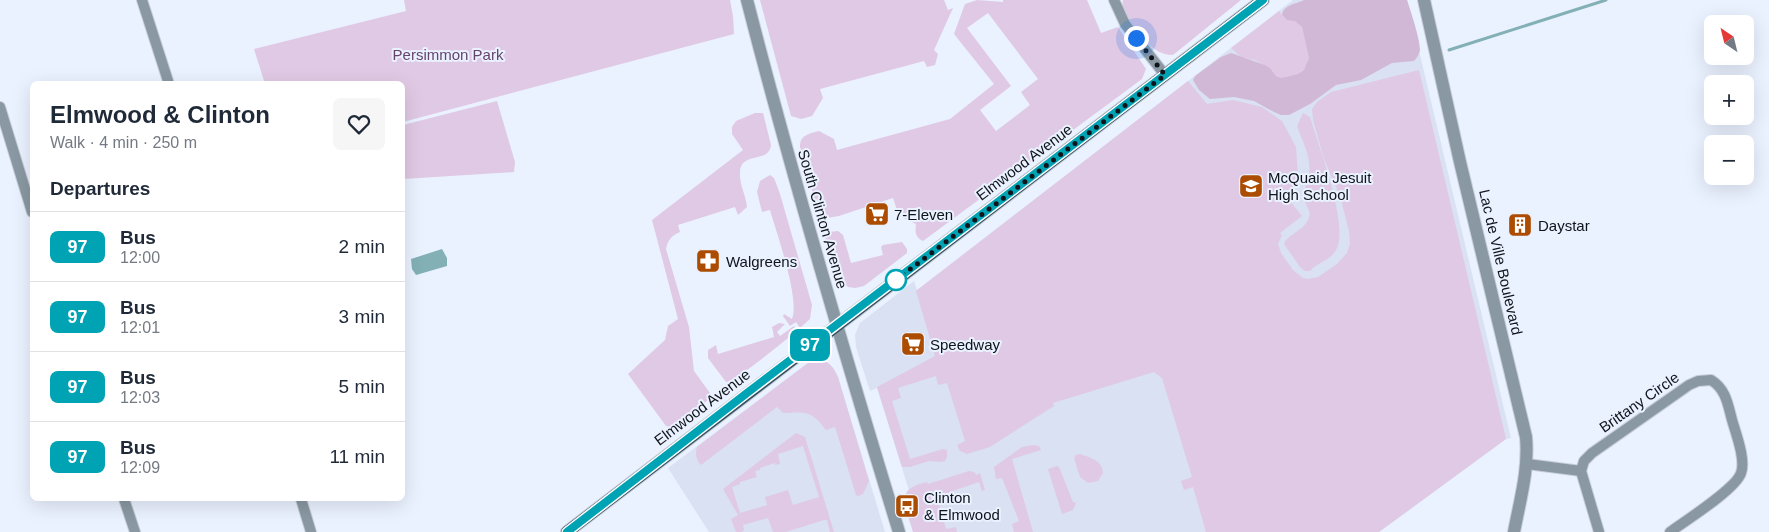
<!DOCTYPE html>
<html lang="en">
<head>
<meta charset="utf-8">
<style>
  body { margin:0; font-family:Helvetica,sans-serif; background:#f6f6f7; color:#1f2937; height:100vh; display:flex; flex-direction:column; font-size:19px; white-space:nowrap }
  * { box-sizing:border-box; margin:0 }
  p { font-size:16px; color:#747a83 }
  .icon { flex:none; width:28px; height:28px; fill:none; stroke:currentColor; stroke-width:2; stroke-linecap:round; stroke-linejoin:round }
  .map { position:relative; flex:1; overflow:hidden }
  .drawer { position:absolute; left:30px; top:81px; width:375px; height:420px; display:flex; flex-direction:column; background:#fff; border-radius:8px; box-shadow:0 5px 20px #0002 }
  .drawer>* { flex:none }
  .badge { padding:0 10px; border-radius:8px; font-size:18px; line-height:32px }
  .needle { width:32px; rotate:325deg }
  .buttons { position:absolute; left:1704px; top:15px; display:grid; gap:10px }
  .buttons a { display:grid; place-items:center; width:50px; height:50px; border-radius:8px; background:#fff; box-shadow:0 5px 20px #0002; font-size:25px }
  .you { position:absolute; width:25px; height:25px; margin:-12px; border:4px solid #fff; border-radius:50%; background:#1a73e8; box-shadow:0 0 0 8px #1a73e833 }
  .map>.badge { position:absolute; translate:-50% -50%; box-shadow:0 0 0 2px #fff }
  h2 { padding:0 20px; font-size:19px; line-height:45px }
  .round { display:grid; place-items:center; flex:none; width:52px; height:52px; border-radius:8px; background:#f6f6f7 }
  .head { display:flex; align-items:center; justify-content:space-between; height:85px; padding:0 20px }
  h1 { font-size:24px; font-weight:600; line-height:38px }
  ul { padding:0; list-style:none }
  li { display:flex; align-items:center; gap:15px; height:70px; padding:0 20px; border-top:1px solid #e0e1e3 }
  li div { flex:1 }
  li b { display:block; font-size:19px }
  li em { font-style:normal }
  li .badge { min-width:55px; font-weight:700; text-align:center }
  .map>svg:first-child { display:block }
  .built { fill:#d9e1f3 }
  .green { fill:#e0c9e4; fill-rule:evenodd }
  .forest { fill:#d1b8d6 }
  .water { fill:#82b0b5 }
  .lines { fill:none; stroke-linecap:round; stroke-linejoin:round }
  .stream { stroke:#82b0b5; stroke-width:3 }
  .minor-casing { stroke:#c7cdda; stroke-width:12 }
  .tertiary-casing { stroke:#c7cdda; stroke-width:14 }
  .primary-casing { stroke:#c7cdda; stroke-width:14 }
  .minor { stroke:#8998a2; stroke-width:10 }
  .tertiary { stroke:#8998a2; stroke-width:12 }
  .primary { stroke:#345060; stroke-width:12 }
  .line-casing { stroke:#fff; stroke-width:11 }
  .line { stroke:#00a3b4; stroke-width:8 }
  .walk { stroke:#0f131a; stroke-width:5; stroke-dasharray:0 9 }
  .stop-dot { fill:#fff; stroke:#00a3b4; stroke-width:2.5 }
  .labels { text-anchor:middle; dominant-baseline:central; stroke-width:4; stroke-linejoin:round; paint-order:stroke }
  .park-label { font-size:15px; fill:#67436e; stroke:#eaf1ff }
  .street-label { font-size:15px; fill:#0f131a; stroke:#eaf1ff }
  .poi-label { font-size:15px; fill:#0f131a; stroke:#eaf1ff; text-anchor:start }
</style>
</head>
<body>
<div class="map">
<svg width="1769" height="532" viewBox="0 0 1769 532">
  <rect width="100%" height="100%" fill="#eaf1ff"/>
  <g class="built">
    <path d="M1293,0H1407L1511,438L1506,439L1379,532H922L877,388L870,391L856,347L855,335L860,323L914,281L917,290Z"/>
    <path d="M814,360H819L827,362L834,369L838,377L885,532H709L668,468L808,363Z"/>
  </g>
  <g class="green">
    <path d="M404,0H730L733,16L734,34L403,122L402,84H265L254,49L406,11Z"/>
    <path d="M760,0H944L948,10L953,8L934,50L938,54L935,65L927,67L924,61L820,89L823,98L812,116L801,119L791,116Z"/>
    <path d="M977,0L1003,2V0H1087L1101,33L1118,27L1146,69L1142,79L923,241C915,237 915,232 916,224L899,216L893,198L839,216L827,218L819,216L800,147C800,135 808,134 819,131L834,139L837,150L950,119L994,84L954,34L965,4ZM988,13L1038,79L1021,92L1030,105L996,131L980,110L1011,86L967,28Z"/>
    <path d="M1123,0H1241L1173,55C1149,55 1132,26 1122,7Z"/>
    <path d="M1279,11L1284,18L1295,20L1302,27L1308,52L1309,58L1307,64L1304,70L1298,74L1281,78L1276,76L1270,68L1255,60L1241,57L1231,48Z"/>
    <path d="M1419,70L1506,439L1379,532H1206L1193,487L1184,490L1181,481L1192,477L1162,378L1154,372L1053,403L1054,406L990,447L967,454L960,451L957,445L965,441L947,383L938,385L936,376L898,388L901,398L892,401L910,459L943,449L947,450V457L945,461L940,462L929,461L910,467H902L877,387L935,356L916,291L1188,81L1207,104L1233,100L1262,107L1282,121L1296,147L1298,176L1290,201L1302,216L1280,233L1282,235L1278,244L1281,253L1293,270L1303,278L1308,279L1318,277L1337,264L1347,253L1350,244L1349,231L1340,196L1324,159L1313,120L1312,109L1317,102L1331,92Z"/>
    <path d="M497,101L515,162L514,172L403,179V125Z"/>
    <path d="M755,113H763L771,145C769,164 741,151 740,172C739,184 746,195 747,207L738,215L735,207L678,225L680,232C671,236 668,240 666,249L689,327L694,371L710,393L708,400L677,425L671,427L666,426L628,374L665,340L668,326L678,319L652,220L743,150L732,134V127L736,121Z"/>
    <path d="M1303,113L1310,117C1318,144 1350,227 1336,250C1330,261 1318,262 1310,271H1305L1300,267L1284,244C1288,234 1303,231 1308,220C1313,211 1305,206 1304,198C1303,190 1308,182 1309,175C1311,154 1303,144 1297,126Z"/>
    <path d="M770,175L774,178L780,194L812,305L810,319L800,328L796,322L790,326L783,316L784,314L792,319C800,299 777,234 770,210L762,212L757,192L760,181Z"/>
    <path d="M838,231L843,235L851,263L883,255L881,247L883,245L902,242L907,249V253L864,286L855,288L848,287L838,279L825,237L829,232Z"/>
    <path d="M779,323L785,324L777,332L780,336L794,326L797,331C785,340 737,381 726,382L708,358V350L716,345L718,354L774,337L772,327Z"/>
    <path d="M814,360C827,358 833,366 838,377L869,481L863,494L858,496L856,495L835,427L826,430C811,410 806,412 783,413L777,407L701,465C696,461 695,453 697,447L808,363Z"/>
    <path d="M796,433L805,437L834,532H830L827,520H824L786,532H773L768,518L743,525L744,530L742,532H736L731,519L738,515L723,489ZM803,446L819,497L793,505L788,490L765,497L767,505L740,513L732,487L740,484V482L757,477L755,471L760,470V468L775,463V465L780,464L778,454Z"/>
    <path d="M1033,445L1039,446L1041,450L1012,459L1033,532H1014L1012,524L1019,521L1002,478L996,479L994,467L1022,447Z"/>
    <path d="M1080,454C1091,458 1102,460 1103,473L1098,481L1088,483L1080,477L1074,458L1076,455Z"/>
    <path d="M1057,466L1059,467L1073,502L1076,503L1073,510L1062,514L1048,469Z"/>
    <path d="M969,471L974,472L977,475L980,473L985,490L982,491L979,482L947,493L949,501L939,504L946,529L956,527L957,532H913L904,503C904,488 915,485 927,482L928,484Z"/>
  </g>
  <path class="forest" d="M1304,0H1407C1411,12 1420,39 1420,50C1419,54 1417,58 1414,61L1392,63L1361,80L1336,85L1310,104L1289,115H1281L1274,112L1254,101L1234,97L1210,99L1199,90L1193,80L1195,76L1221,57L1231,53L1265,65L1270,68L1276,76L1281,78L1298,74L1304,70L1309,58L1302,27L1295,21L1287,20L1282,15C1283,5 1296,4 1304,0Z"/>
  <path class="water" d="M442,249L447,258V266L416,275L412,269L411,259Z"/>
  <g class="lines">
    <path class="stream" d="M1449,50L1606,0"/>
    <defs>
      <g id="minor">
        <path d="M142,0L169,84"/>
        <path d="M1114,0L1125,24L1165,75"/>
        <path d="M0,107L32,212"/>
        <path d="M1527,464L1581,471"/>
        <path d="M124,499L135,532"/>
        <path d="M301,499L311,532"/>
        <path d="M1599,532L1581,471L1584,461L1592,453L1689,385L1698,381L1711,380C1726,389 1728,405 1732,420C1736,434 1746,460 1741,473C1736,489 1685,521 1670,532"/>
      </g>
      <g id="tertiary">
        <path d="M747,0C793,179 845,356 899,532"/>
        <path d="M1424,0L1460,162L1526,437C1529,470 1520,500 1514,532"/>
      </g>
      <path id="primary" d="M567,532L1263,0"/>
    </defs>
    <use href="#minor" class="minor-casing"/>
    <use href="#tertiary" class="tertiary-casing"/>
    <use href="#primary" class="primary-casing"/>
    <use href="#minor" class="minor"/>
    <use href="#tertiary" class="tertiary"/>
    <use href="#primary" class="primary"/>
  </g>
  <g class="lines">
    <defs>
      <path id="line" d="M567,532L747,393L1263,0"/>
    </defs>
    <use href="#line" class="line-casing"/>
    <use href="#line" class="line"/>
    <path class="walk" d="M896,280L1165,75L1136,38"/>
  </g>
  <defs>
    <symbol id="school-square" viewBox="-11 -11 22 22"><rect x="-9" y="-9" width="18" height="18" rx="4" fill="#ab4c00" stroke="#eaf1ff"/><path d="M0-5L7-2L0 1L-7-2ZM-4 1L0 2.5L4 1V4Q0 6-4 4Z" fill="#fff"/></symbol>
    <symbol id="supermarket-square" viewBox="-11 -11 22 22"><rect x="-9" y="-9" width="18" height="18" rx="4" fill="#ab4c00" stroke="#eaf1ff"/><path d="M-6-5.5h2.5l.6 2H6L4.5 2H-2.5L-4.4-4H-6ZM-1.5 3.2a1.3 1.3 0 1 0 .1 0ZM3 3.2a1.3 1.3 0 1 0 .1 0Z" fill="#fff"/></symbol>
    <symbol id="building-square" viewBox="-11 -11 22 22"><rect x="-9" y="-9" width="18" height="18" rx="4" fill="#ab4c00" stroke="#eaf1ff"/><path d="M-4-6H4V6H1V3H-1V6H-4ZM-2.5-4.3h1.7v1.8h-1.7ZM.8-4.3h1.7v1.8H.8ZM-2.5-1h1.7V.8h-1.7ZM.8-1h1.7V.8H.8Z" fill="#fff"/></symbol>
    <symbol id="pharmacy-square" viewBox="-11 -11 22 22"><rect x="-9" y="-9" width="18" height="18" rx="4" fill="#ab4c00" stroke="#eaf1ff"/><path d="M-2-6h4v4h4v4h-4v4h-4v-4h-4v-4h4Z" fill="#fff"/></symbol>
    <symbol id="bus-square" viewBox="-11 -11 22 22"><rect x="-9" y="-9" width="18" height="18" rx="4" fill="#ab4c00" stroke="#eaf1ff"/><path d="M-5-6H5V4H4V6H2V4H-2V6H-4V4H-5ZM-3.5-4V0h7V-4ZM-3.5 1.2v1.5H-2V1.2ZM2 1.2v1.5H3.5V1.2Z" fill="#fff"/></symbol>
  </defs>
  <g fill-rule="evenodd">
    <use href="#school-square" x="1237" y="172" width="28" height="28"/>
    <use href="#supermarket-square" x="863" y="200" width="28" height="28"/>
    <use href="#building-square" x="1506" y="211" width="28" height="28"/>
    <use href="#pharmacy-square" x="694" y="247" width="28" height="28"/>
    <use href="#supermarket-square" x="899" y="330" width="28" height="28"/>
    <use href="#bus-square" x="893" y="492" width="28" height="28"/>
  </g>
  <circle class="stop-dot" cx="896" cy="280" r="10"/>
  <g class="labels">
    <g class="park-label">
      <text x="448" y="54">Persimmon Park</text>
    </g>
    <g class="street-label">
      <text transform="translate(1024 162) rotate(-37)">Elmwood Avenue</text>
      <text transform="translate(823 219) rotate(74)">South Clinton Avenue</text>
      <text transform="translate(1501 262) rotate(77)">Lac de Ville Boulevard</text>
      <text transform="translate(1639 402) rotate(-35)">Brittany Circle</text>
      <text transform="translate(702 407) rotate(-37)">Elmwood Avenue</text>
    </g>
    <g class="poi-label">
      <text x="1268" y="177">McQuaid Jesuit<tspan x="1268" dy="17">High School</tspan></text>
      <text x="894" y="214">7-Eleven</text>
      <text x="1538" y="225">Daystar</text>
      <text x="726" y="261">Walgreens</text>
      <text x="930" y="344">Speedway</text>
      <text x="924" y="497">Clinton<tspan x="924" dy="17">&amp; Elmwood</tspan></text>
    </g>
  </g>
</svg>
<div class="buttons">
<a><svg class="needle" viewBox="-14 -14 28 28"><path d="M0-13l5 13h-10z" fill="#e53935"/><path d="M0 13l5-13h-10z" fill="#747a83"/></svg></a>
<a>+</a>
<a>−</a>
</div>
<div class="you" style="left:1136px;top:38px"></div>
<b class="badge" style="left:810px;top:345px;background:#00a3b4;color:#fff">97</b>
<section class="drawer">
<div class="head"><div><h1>Elmwood &amp; Clinton</h1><p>Walk · 4 min · 250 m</p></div><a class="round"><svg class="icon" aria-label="heart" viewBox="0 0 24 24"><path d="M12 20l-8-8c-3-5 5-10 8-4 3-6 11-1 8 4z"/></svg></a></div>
<h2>Departures</h2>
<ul>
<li><span class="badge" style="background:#00a3b4;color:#fff">97</span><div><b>Bus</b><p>12:00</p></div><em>2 min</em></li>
<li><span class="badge" style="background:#00a3b4;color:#fff">97</span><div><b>Bus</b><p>12:01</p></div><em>3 min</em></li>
<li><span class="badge" style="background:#00a3b4;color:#fff">97</span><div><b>Bus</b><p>12:03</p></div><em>5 min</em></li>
<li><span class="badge" style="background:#00a3b4;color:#fff">97</span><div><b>Bus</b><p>12:09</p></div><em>11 min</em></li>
</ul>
</section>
</div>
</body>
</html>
